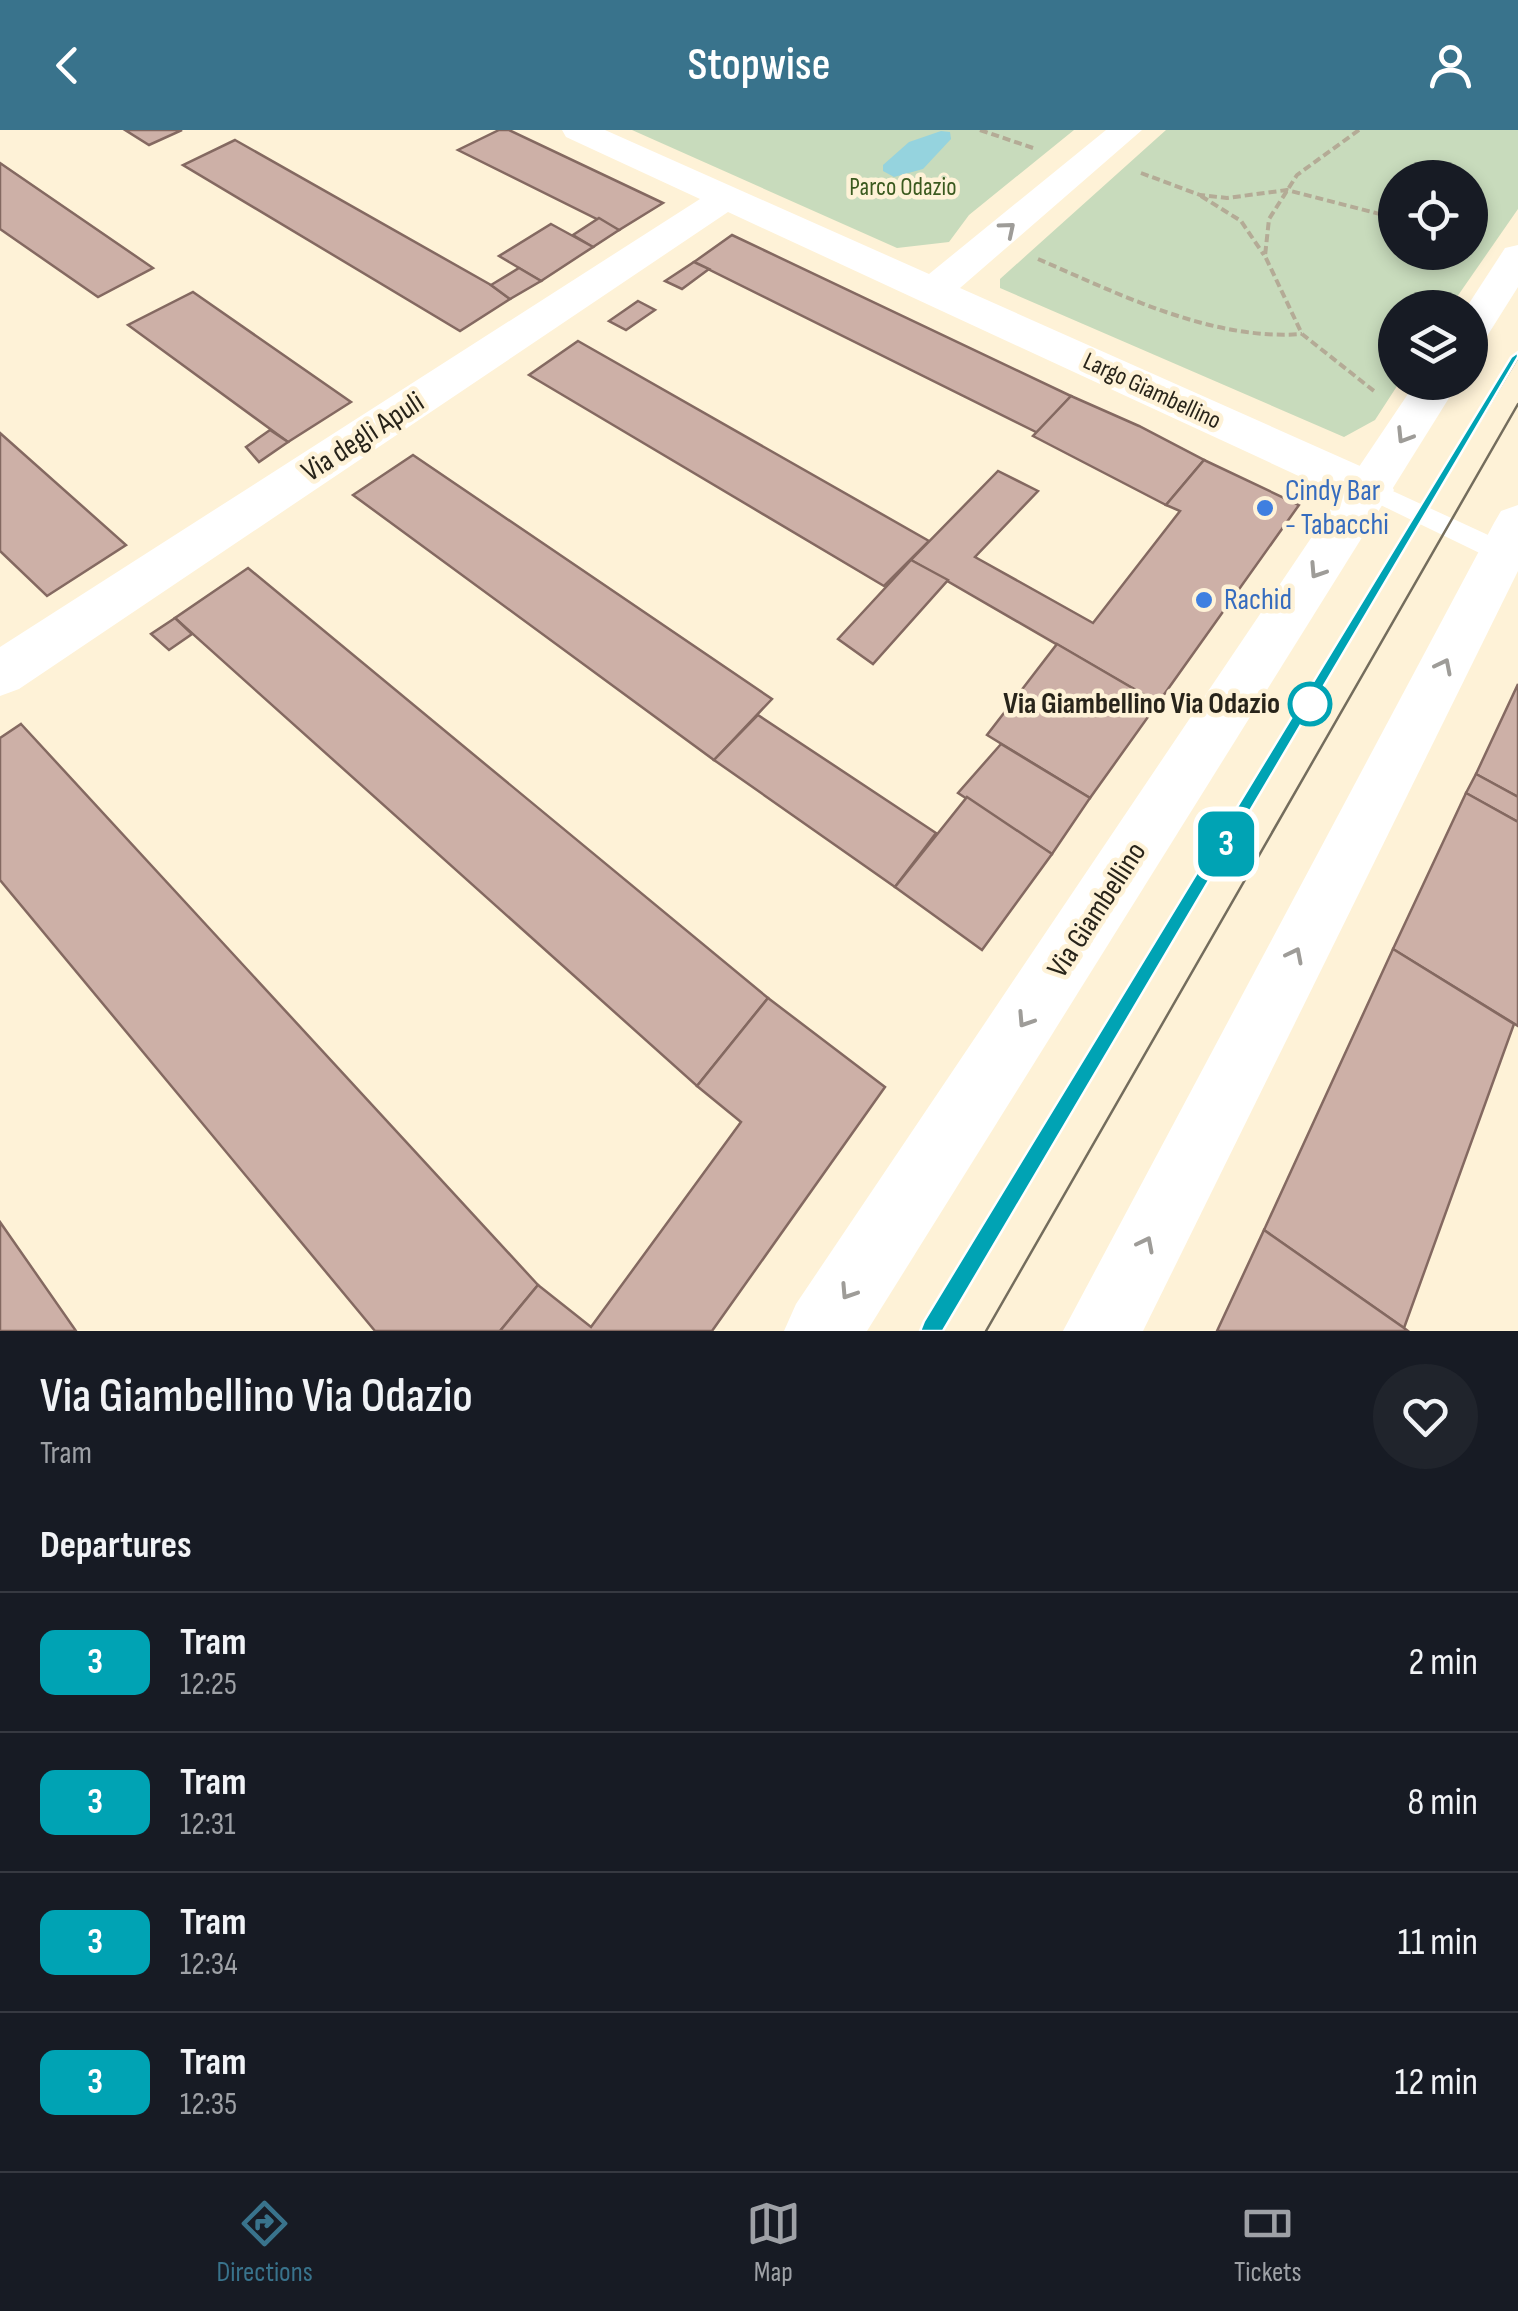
<!DOCTYPE html>
<html lang="en">
<head>
<meta charset="utf-8">
<style>
  body { margin:0; font-family:"Sofia Sans Condensed",sans-serif; background:#20242c; color:#f1f3f6; height:100vh; display:flex; flex-direction:column; font-size:38px; white-space:nowrap }
  * { box-sizing:border-box; margin:0 }
  p { font-size:32px; color:#9ea1a6 }
  .icon { flex:none; width:55px; height:55px; fill:none; stroke:currentColor; stroke-width:2; stroke-linecap:round; stroke-linejoin:round }
  .map { position:relative; height:1201px; overflow:hidden }
  .panel { display:flex; flex-direction:column; background:#171b24; flex:1 }
  .panel>* { flex:none }
  .badge { padding:0 20px; border-radius:15px; font-size:35px; line-height:65px }
  .tools { position:absolute; left:1378px; top:30px; display:grid; gap:20px }
  .tools a { display:grid; place-items:center; width:110px; height:110px; border-radius:50%; background:#171b24; box-shadow:0 5px 15px #0003; font-size:50px }
  .map>.badge { position:absolute; translate:-50% -50%; box-shadow:0 0 0 5px #fff }
  h2 { padding:0 40px; font-size:38px; line-height:90px }
  .round { display:grid; place-items:center; flex:none; width:105px; height:105px; border-radius:52px; background:#20242c }
  .headline { display:flex; align-items:center; justify-content:space-between; height:170px; padding:0 40px }
  h1 { font-size:48px; font-weight:600; line-height:75px }
  ul { padding:0; list-style:none }
  li { display:flex; align-items:center; gap:30px; height:140px; padding:0 40px; border-top:2px solid #363941 }
  li div { flex:1 }
  li b { display:block; font-size:38px }
  li em { font-style:normal }
  li .badge { min-width:110px; font-weight:700; text-align:center }
  header { display:flex; justify-content:space-between; align-items:center; height:130px; padding:0 40px; background:#39738c; color:#fff; font-size:45px; font-weight:600 }
  .tab-bar { display:flex; justify-content:space-around; align-items:center; height:140px; border-top:2px solid #363941; background:#171b24; font-size:28px; color:#9ea1a6 }
  .tab-bar a { display:grid; justify-items:center; gap:5px }
  .tab-bar .on { color:#39738c }
  .map>svg:first-child { display:block }
  .green { fill:#c8dbbc; fill-rule:evenodd }
  .water { fill:#95d3de }
  .building { fill:#cdb0a7; stroke:#846961; stroke-width:2.5 }
  .lines { fill:none; stroke-linecap:round; stroke-linejoin:round }
  .path { stroke:#b4ab96; stroke-width:4; stroke-dasharray:8 4; stroke-linecap:butt }
  .service { fill:#fff; fill-rule:evenodd }
  .minor { fill:#fff; fill-rule:evenodd }
  .tertiary { fill:#fff; fill-rule:evenodd }
  .tram { stroke:#746d5d; stroke-width:2.5 }
  .oneway { stroke:#9e9c98 }
  .line { fill:#00a3b4; stroke:#fff; stroke-width:2.5 }
  .shop-dot { fill:#3f7fe0; stroke:#fef2d7; stroke-width:4 }
  .stop-dot { fill:#fff; stroke:#00a3b4; stroke-width:5 }
  .labels { text-anchor:middle; dominant-baseline:central; stroke-width:9; stroke-linejoin:round; paint-order:stroke }
  .far-park-label { font-size:25px; fill:#3b5a1f; stroke:#fef2d7 }
  .far-street-label { font-size:25px; fill:#28241a; stroke:#fef2d7 }
  .street-label { font-size:30px; fill:#28241a; stroke:#fef2d7 }
  .shop-label { font-size:30px; fill:#366cbe; stroke:#fef2d7; text-anchor:start }
  .stop-label { font-size:30px; font-weight:bold; fill:#28241a; stroke:#fef2d7; text-anchor:end }
</style>
</head>
<body>
<header><svg class="icon" aria-label="back" viewBox="0 0 24 24"><path d="M15 5l-7 7 7 7"/></svg>Stopwise<svg class="icon" aria-label="person" viewBox="0 0 24 24"><circle cx="12" cy="8" r="4"/><path d="M4 21q1-7 8-7t8 7"/></svg></header>
<div class="map">
<svg width="1518" height="1201" viewBox="0 0 1518 1201">
  <rect width="100%" height="100%" fill="#fef2d7"/>
  <g class="green">
    <path d="M632,0H1074L969,85L949,112L897,118Z"/>
    <path d="M1166,0H1518V79L1450,177L1395,178V252L1399,253L1375,290L1344,307L1000,158V149ZM1395,48H1470V122H1395Z"/>
  </g>
  <path class="water" d="M941,1L950,2L951,9L923,39L894,47L883,41V35L909,12Z"/>
  <g class="building">
    <path d="M125,0H182L149,15Z"/>
    <path d="M499,0H509L663,73L619,100L458,20Z"/>
    <path d="M235,10L491,155L510,169L460,201L183,35Z"/>
    <path d="M0,33L153,138L98,167L0,99Z"/>
    <path d="M599,88L619,100L593,117L573,105Z"/>
    <path d="M551,94L593,117L541,151L499,126Z"/>
    <path d="M732,105L1071,266L1038,303L694,132Z"/>
    <path d="M694,132L709,139L682,159L665,151Z"/>
    <path d="M519,138L541,151L510,169L491,155Z"/>
    <path d="M193,162L351,272L288,312L128,195Z"/>
    <path d="M638,171L655,180L626,200L609,191Z"/>
    <path d="M578,211L929,411L884,456L529,245Z"/>
    <path d="M1071,266L1139,296L1204,330L1166,375L1033,306Z"/>
    <path d="M270,300L288,312L259,332L246,317Z"/>
    <path d="M0,303L126,415L47,466L0,421Z"/>
    <path d="M413,325L772,569L714,630L353,365Z"/>
    <path d="M1204,330L1299,375L1158,573L911,430L998,341L1038,361L975,427L1093,493L1180,381L1166,375Z"/>
    <path d="M911,430L948,450L873,534L838,509Z"/>
    <path d="M248,438L768,868L697,956L175,488Z"/>
    <path d="M175,488L192,504L169,520L151,504Z"/>
    <path d="M1057,514L1158,573L1090,668L987,605Z"/>
    <path d="M1518,554V667L1476,644Z"/>
    <path d="M758,585L936,703L895,757L714,630Z"/>
    <path d="M21,594L538,1155L500,1201H375L0,750V608Z"/>
    <path d="M1001,614L1090,668L1052,724L958,663Z"/>
    <path d="M1476,644L1518,667V692L1466,663Z"/>
    <path d="M1466,663L1518,692V896L1393,819Z"/>
    <path d="M967,667L1052,724L982,820L895,757Z"/>
    <path d="M1393,819L1514,894L1404,1198L1264,1100Z"/>
    <path d="M768,868L885,957L712,1201H500L538,1155L591,1197L741,992L697,956Z"/>
    <path d="M0,1092L76,1201H0Z"/>
    <path d="M1264,1100L1404,1198L1408,1201H1217Z"/>
  </g>
  <g class="lines">
    <g class="path">
      <path d="M980,0L1036,19"/>
      <path d="M1359,0L1297,45L1269,89L1265,126L1302,204L1374,261"/>
      <path d="M1141,43L1200,65L1227,68L1287,60L1395,88"/>
      <path d="M1201,66L1241,91L1264,125"/>
      <path d="M1038,129C1119,164 1212,211 1302,204"/>
    </g>
    <path class="service" d="M1371,351L1512,416L1516,423L1512,430H1494L1362,366L1358,360L1362,354Z"/>
    <path class="minor" d="M562,0H605L929,144L1106,0H1142L960,158L1387,348L1394,360L1387,372L1371,377L1355,372L728,82L19,559L0,566V517L700,69L566,7Z"/>
    <g class="tertiary">
      <path d="M1518,115V157L1484,211L1470,215V178H1466L1505,118Z"/>
      <path d="M1416,252H1459L867,1201H784L796,1174Z"/>
      <path d="M1518,375V441L1143,1201H1063L1494,393L1501,381Z"/>
    </g>
    <g class="tram">
      <path d="M933,1201L1518,227"/>
      <path d="M986,1201L1518,274"/>
    </g>
  </g>
  <defs><path id="oneway-chevron" d="M-2-3.5L2.5 0L-2 3.5" fill="none" stroke-width="1.6" stroke-linecap="round" stroke-linejoin="round" transform="scale(2.5)"/></defs>
  <g class="oneway">
    <use href="#oneway-chevron" transform="translate(1008 99) rotate(-40)"/>
    <use href="#oneway-chevron" transform="translate(1404 306) rotate(122)"/>
    <use href="#oneway-chevron" transform="translate(1317 441) rotate(123)"/>
    <use href="#oneway-chevron" transform="translate(1444 536) rotate(-63)"/>
    <use href="#oneway-chevron" transform="translate(1295 825) rotate(-63)"/>
    <use href="#oneway-chevron" transform="translate(1025 890) rotate(123)"/>
    <use href="#oneway-chevron" transform="translate(1146 1114) rotate(-63)"/>
    <use href="#oneway-chevron" transform="translate(848 1162) rotate(123)"/>
  </g>
  <path class="line" d="M1518,222V227L943,1201H920L924,1191L1511,227Z"/>
  <g class="shop-dot">
    <circle cx="1265" cy="378" r="10"/>
    <circle cx="1204" cy="470" r="10"/>
  </g>
  <circle class="stop-dot" cx="1310" cy="574" r="20"/>
  <g class="labels">
    <g class="far-park-label">
      <text x="903" y="57">Parco Odazio</text>
    </g>
    <g class="far-street-label">
      <text transform="translate(1152 261) rotate(25)">Largo Giambellino</text>
    </g>
    <g class="street-label">
      <text transform="translate(363 307) rotate(-33)">Via degli Apuli</text>
      <text transform="translate(1097 780) rotate(-57)">Via Giambellino</text>
    </g>
    <g class="shop-label">
      <text x="1285" y="361">Cindy Bar<tspan x="1285" dy="34">- Tabacchi</tspan></text>
      <text x="1224" y="470">Rachid</text>
    </g>
    <g class="stop-label">
      <text x="1280" y="574">Via Giambellino Via Odazio</text>
    </g>
  </g>
</svg>
<div class="tools">
<a><svg class="icon" aria-label="locate" viewBox="0 0 24 24"><circle cx="12" cy="12" r="6"/><path d="M12 2v4M12 18v4M2 12h4M18 12h4"/></svg></a>
<a><svg class="icon" aria-label="layers" viewBox="0 0 24 24"><path d="M12 4l9 5-9 5-9-5zM3 14l9 5 9-5"/></svg></a>
</div>
<b class="badge" style="left:1226px;top:714px;background:#00a3b4;color:#fff">3</b>
</div>
<section class="panel">
<div class="headline"><div><h1>Via Giambellino Via Odazio</h1><p>Tram</p></div><a class="round"><svg class="icon" aria-label="heart" viewBox="0 0 24 24"><path d="M12 20l-8-8c-3-5 5-10 8-4 3-6 11-1 8 4z"/></svg></a></div>
<h2>Departures</h2>
<ul>
<li><span class="badge" style="background:#00a3b4;color:#fff">3</span><div><b>Tram</b><p>12:25</p></div><em>2 min</em></li>
<li><span class="badge" style="background:#00a3b4;color:#fff">3</span><div><b>Tram</b><p>12:31</p></div><em>8 min</em></li>
<li><span class="badge" style="background:#00a3b4;color:#fff">3</span><div><b>Tram</b><p>12:34</p></div><em>11 min</em></li>
<li><span class="badge" style="background:#00a3b4;color:#fff">3</span><div><b>Tram</b><p>12:35</p></div><em>12 min</em></li>
</ul>
</section>
<nav class="tab-bar">
<a class="on"><svg class="icon" aria-label="directions" viewBox="0 0 24 24"><path d="M12 3l9 9-9 9-9-9zM9 14v-3h6M13 9l2 2-2 2"/></svg>Directions</a>
<a><svg class="icon" aria-label="map" viewBox="0 0 24 24"><path d="M3 6l6-2 6 2 6-2v14l-6 2-6-2-6 2zM9 4v14M15 6v14"/></svg>Map</a>
<a><svg class="icon" aria-label="tickets" viewBox="0 0 24 24"><path d="M3 7h18v10H3zM15 7v10"/></svg>Tickets</a>
</nav>
</body>
</html>
